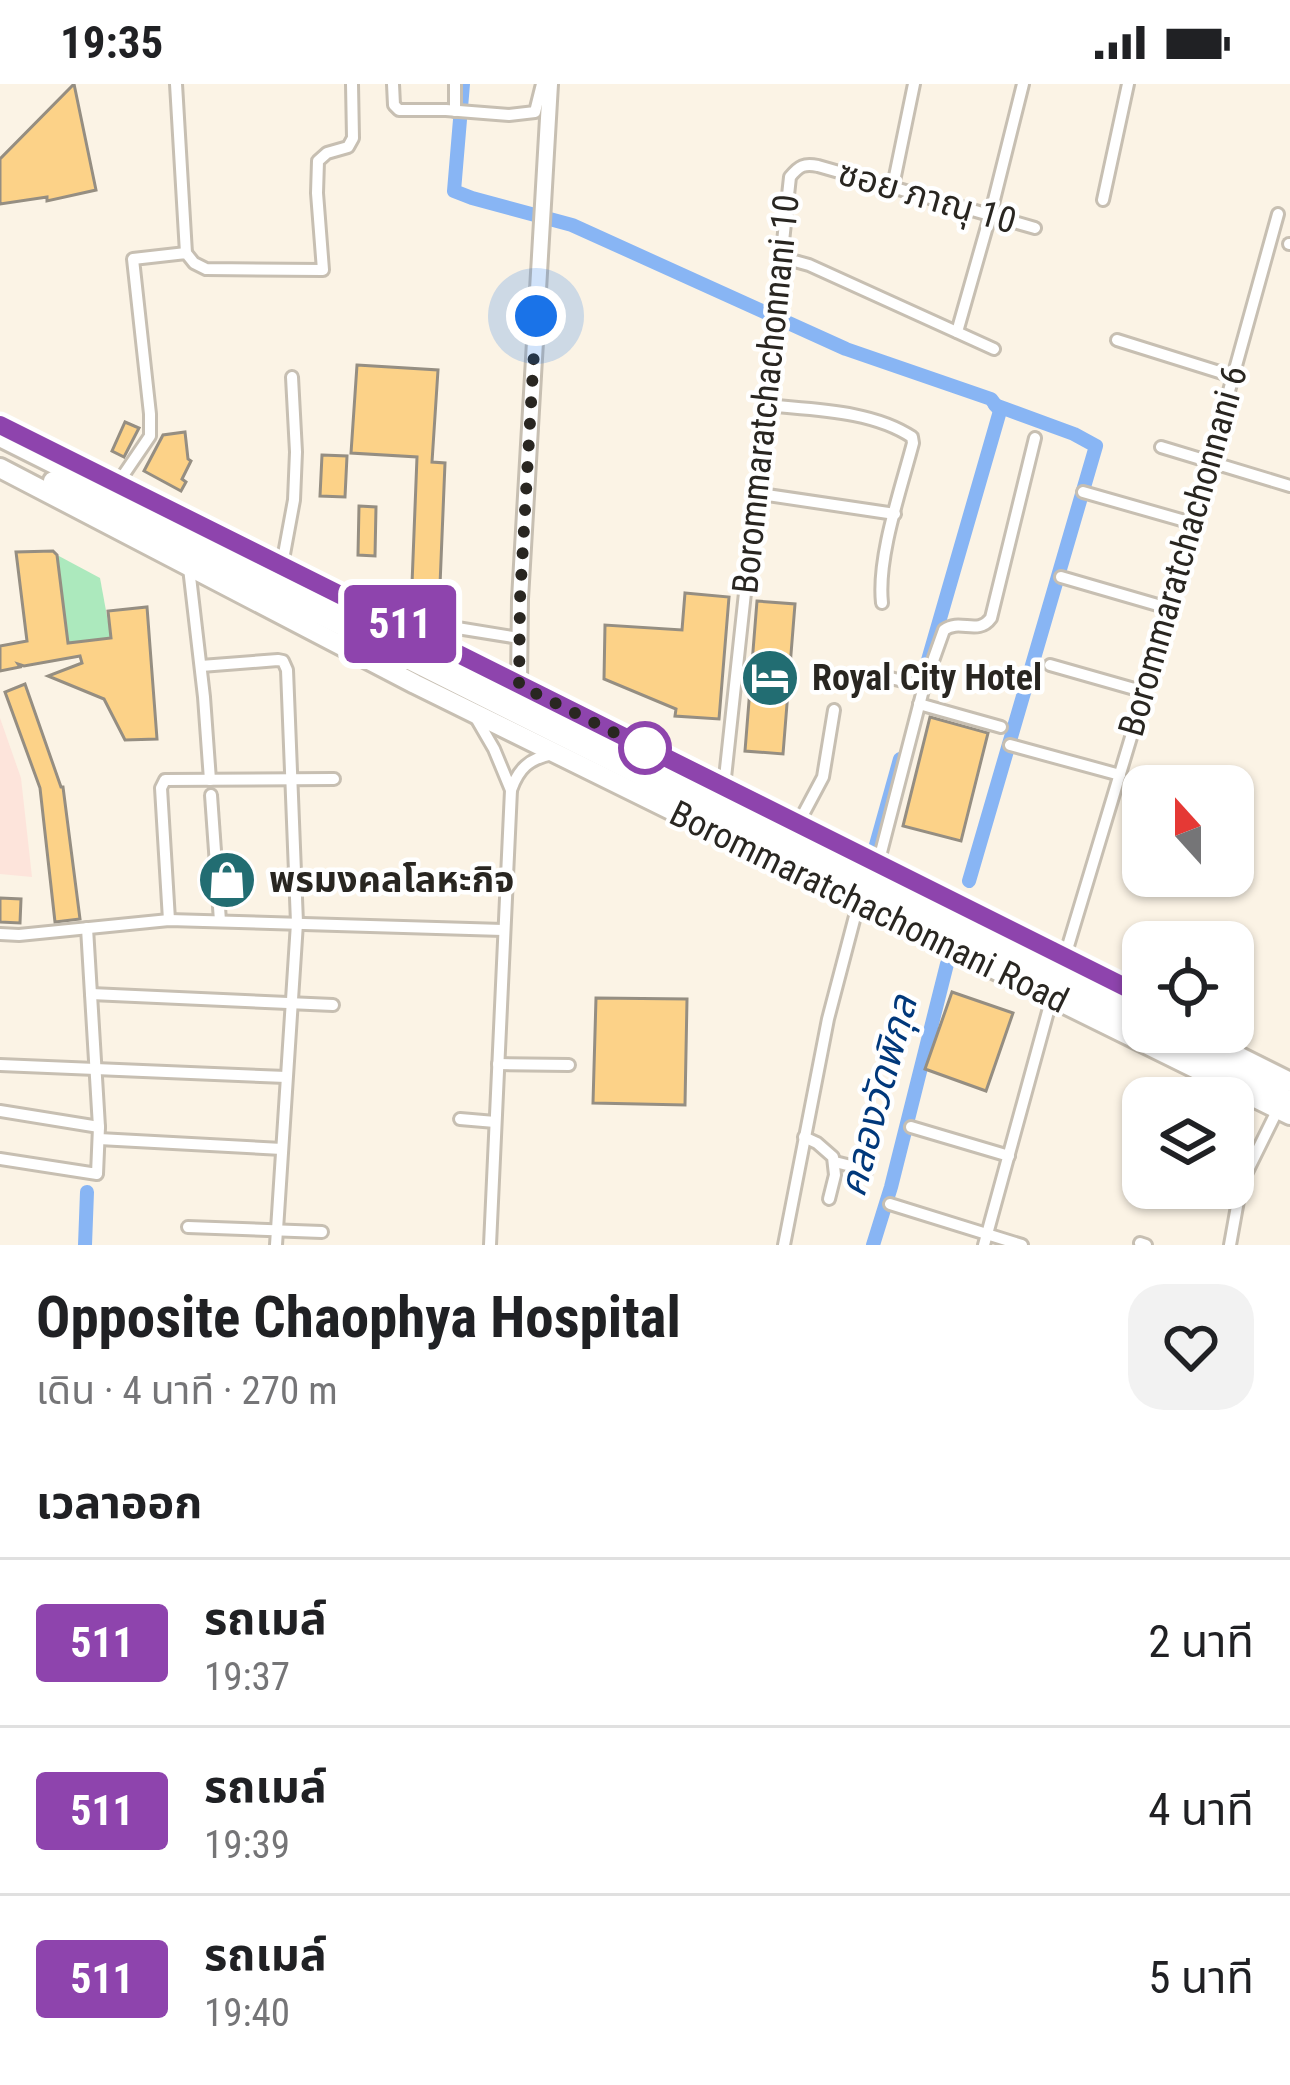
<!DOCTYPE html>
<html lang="th">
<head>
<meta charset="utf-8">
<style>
  body { margin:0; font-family:"Roboto Condensed","Noto Sans Thai",sans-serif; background:#f2f2f2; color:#202124; height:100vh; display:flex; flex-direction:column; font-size:45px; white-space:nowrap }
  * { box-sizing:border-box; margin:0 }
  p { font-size:39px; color:#757577 }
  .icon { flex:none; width:66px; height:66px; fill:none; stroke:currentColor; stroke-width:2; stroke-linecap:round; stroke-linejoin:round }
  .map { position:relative; height:1161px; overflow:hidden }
  .panel { display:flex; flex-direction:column; background:#fff; flex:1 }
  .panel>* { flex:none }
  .badge { padding:0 24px; border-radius:9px; font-size:42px; line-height:78px }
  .needle { width:78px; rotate:339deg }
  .tools { position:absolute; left:1122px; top:681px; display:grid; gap:24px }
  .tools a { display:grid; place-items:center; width:132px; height:132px; border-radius:24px; background:#fff; box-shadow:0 3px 9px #0004; font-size:60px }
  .you { position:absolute; width:60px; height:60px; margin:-30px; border:9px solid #fff; border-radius:50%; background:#1a73e8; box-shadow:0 0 0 18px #1a73e833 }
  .map>.badge { position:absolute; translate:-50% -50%; box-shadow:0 0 0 6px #fff }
  h2 { padding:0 36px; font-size:45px; line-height:108px }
  .round { display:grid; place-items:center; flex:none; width:126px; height:126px; border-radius:36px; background:#f2f2f2 }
  .overview { display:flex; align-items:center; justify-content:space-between; height:204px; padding:0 36px }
  h1 { font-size:57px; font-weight:700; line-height:90px }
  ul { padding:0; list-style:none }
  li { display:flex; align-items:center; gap:36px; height:168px; padding:0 36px; border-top:3px solid #e0e0e0 }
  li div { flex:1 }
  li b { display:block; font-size:45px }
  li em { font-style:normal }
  li .badge { min-width:132px; font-weight:700; text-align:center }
  .status { display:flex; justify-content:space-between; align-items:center; height:84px; padding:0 60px; background:#fff; direction:ltr }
  .status svg { height:33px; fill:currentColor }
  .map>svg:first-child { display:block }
  .commercial { fill:#fde4db }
  .green { fill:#ace9bd }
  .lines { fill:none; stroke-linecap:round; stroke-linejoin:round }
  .canal { stroke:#88b5f4; stroke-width:14 }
  .building { fill:#fcd288; stroke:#958e82; stroke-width:3 }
  .minor-casing { stroke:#c7bfb2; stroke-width:16 }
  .tertiary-casing { stroke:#c7bfb2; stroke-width:20 }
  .primary-casing { stroke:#c7bfb2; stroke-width:24 }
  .minor { stroke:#fff; stroke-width:10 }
  .tertiary { stroke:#fff; stroke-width:14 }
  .primary { stroke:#fff; stroke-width:18 }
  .line-casing { stroke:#fff; stroke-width:27 }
  .line { stroke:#8e44ad; stroke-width:18 }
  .walk { stroke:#292621; stroke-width:12; stroke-dasharray:0 21.6 }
  .stop-dot { fill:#fff; stroke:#8e44ad; stroke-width:6 }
  .labels { text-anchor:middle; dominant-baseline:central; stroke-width:9; stroke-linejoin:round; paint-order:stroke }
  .street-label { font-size:36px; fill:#292621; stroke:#fff }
  .poi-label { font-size:36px; font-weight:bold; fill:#292621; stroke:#fff; text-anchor:start }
  .water-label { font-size:39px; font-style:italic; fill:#00387b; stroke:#fff }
</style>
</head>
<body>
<div class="status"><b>19:35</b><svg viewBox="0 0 49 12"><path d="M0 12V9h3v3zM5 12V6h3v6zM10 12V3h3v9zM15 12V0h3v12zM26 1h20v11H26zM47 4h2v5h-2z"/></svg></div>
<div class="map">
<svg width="1290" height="1161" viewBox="0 0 1290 1161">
  <rect width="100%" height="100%" fill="#fbf3e5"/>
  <path class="commercial" d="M0,634L21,694L32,793L0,790Z"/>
  <path class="green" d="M57,471L100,494L111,554L68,559Z"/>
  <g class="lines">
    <g class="canal">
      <path d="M463,0L454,107L472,114L572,141L846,265L991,315L1000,327L924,590"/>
      <path d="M876,761L900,675"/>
      <path d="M969,797L1096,362L1074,350L995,321"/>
      <path d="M85,1161L87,1108"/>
      <path d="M873,1161L891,1103L947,880"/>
    </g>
  </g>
  <g class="building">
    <path d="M74,0L96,106L47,117V113L0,120V75Z"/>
    <path d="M357,281L438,286L432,378L445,379L440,501L412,500L417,373L351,369Z"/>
    <path d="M125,338L139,344L124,373L112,367Z"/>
    <path d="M185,348L188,375L191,377L182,395L186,398L181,407L144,387L163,351Z"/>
    <path d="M322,371L347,372L345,413L320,412Z"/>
    <path d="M359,422L376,423L375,472L358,471Z"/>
    <path d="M53,467L57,471L68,559L111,554L108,527L147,523L157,655L125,656L104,615L48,592L82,579L80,572L24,582L18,580L20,583L0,587V562L27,557L16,468Z"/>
    <path d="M685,509L729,513L719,635L675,632L676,625L604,595L605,541L682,546Z"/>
    <path d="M757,517L795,520L783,670L745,667Z"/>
    <path d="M25,600L61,703H63L80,835L55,838L40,704L5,608Z"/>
    <path d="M930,633L988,649L961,757L903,742Z"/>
    <path d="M0,814L21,815L20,839L0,838Z"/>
    <path d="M952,908L1013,929L986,1007L925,985Z"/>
    <path d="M596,914L687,915L685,1021L593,1019Z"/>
  </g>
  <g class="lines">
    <defs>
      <g id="minor">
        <path d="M176,0L186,169"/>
        <path d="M393,0L394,21L399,26H446L509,31L535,28L542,0"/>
        <path d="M455,27V0"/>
        <path d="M893,102L914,0"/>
        <path d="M1103,116L1128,0"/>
        <path d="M1289,160H1290"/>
        <path d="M780,173L809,181L994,265"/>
        <path d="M957,248L990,132L1023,0"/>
        <path d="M1117,256L1232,292"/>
        <path d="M765,321C813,326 871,326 912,353L913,359C901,405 877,473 882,519"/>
        <path d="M1161,363L1290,402"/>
        <path d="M118,399L150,352V330L133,175L186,169L194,179L206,185L323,186L317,109L318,77L327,69L348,63L353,54L352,0"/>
        <path d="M1083,408L1192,439"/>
        <path d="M754,409L895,430"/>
        <path d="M282,481L294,416L296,368L292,293"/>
        <path d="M189,484L204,613L210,696"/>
        <path d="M1061,493L1168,524"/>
        <path d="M451,543L519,554"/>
        <path d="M1050,581L1145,608"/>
        <path d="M201,582L278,576L283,577L287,586L297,839L276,1161"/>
        <path d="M882,592L924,602"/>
        <path d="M919,620L1001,643"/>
        <path d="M476,634L494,665L511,706"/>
        <path d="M1010,661L1120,691"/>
        <path d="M724,703L790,93C799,82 804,79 818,82L1035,144"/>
        <path d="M211,711L220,837"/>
        <path d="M798,740L823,693L834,626"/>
        <path d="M878,780L924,602L944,546C960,534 978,552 991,534L1035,354"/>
        <path d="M169,836L161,704L165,696L334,695"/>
        <path d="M0,850L19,851L169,836L503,846"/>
        <path d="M1065,872L1157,567L1278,130"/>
        <path d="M91,910L333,921"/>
        <path d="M498,980L569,981"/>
        <path d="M0,981L286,993"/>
        <path d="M0,1027L99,1043"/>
        <path d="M460,1035L495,1038"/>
        <path d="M911,1043L1009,1072"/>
        <path d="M804,1053L817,1059L833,1073L835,1091L829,1115"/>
        <path d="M99,1055L282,1065"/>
        <path d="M0,1075L97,1090L99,1043L87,844"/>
        <path d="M835,1078L867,1086"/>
        <path d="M890,1120L1022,1161"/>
        <path d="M188,1143L322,1148"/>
        <path d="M1140,1159L1146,1161"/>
        <path d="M490,1161L511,706C519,684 529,675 552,670"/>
        <path d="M784,1161L828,935L859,817"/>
        <path d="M984,1161L1052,913"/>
        <path d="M1230,1161L1241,1100L1278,1025"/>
      </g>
      <path id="tertiary" d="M519,601L520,515L550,0"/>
      <g id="primary">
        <path d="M0,353L1143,925"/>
        <path d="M0,384L415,600L1290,1031"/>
        <path d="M53,397L1143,944"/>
        <path d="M1152,948L1290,1017"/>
        <path d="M1190,948L1290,998"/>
      </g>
    </defs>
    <use href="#minor" class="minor-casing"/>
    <use href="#tertiary" class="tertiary-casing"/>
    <use href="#primary" class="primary-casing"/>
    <use href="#minor" class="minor"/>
    <use href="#tertiary" class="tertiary"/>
    <use href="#primary" class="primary"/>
  </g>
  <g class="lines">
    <defs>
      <path id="line" d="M0,341L1143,912"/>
    </defs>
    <use href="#line" class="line-casing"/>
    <use href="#line" class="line"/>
    <path class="walk" d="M536,232L520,515L519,601L645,664"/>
  </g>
  <defs>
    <symbol id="hotel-disc" viewBox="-11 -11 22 22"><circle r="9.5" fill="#226d72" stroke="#fff"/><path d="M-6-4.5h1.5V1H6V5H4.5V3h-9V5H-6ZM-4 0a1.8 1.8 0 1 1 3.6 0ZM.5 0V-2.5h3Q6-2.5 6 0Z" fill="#fff"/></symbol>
    <symbol id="shop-disc" viewBox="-11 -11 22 22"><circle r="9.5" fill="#226d72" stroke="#fff"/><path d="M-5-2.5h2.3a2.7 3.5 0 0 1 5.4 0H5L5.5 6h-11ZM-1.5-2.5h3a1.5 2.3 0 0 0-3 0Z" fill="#fff"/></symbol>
  </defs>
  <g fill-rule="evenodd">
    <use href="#hotel-disc" x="737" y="561" width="66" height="66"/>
    <use href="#shop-disc" x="194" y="763" width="66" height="66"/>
  </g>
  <circle class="stop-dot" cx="645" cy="664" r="24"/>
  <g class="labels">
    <g class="street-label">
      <text transform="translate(927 113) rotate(16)">ซอย ภาณุ 10</text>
      <text transform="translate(766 310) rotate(-84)">Borommaratchachonnani 10</text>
      <text transform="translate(1183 467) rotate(-74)">Borommaratchachonnani 6</text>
      <text transform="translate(869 823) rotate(26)">Borommaratchachonnani Road</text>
    </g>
    <g class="poi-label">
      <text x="812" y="594">Royal City Hotel</text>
      <text x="269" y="796">พรมงคลโลหะกิจ</text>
    </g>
    <g class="water-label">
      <text transform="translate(878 1012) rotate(-75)">คลองวัดพิกุล</text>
    </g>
  </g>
</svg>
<div class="tools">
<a><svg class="needle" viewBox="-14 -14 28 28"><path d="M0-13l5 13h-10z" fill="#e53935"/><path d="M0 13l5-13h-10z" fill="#757577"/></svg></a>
<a><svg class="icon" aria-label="locate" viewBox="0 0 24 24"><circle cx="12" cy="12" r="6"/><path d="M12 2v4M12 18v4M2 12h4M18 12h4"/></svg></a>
<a><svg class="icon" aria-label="layers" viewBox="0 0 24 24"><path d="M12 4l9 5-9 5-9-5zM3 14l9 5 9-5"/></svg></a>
</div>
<div class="you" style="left:536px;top:232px"></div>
<b class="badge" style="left:400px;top:540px;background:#8e44ad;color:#fff">511</b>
</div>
<section class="panel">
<div class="overview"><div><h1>Opposite Chaophya Hospital</h1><p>เดิน · 4 นาที · 270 m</p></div><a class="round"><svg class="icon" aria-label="heart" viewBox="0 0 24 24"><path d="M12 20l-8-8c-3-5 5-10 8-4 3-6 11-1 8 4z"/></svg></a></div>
<h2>เวลาออก</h2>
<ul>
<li><span class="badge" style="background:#8e44ad;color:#fff">511</span><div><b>รถเมล์</b><p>19:37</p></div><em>2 นาที</em></li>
<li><span class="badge" style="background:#8e44ad;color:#fff">511</span><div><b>รถเมล์</b><p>19:39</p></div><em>4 นาที</em></li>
<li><span class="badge" style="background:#8e44ad;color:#fff">511</span><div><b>รถเมล์</b><p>19:40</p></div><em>5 นาที</em></li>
</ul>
</section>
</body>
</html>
